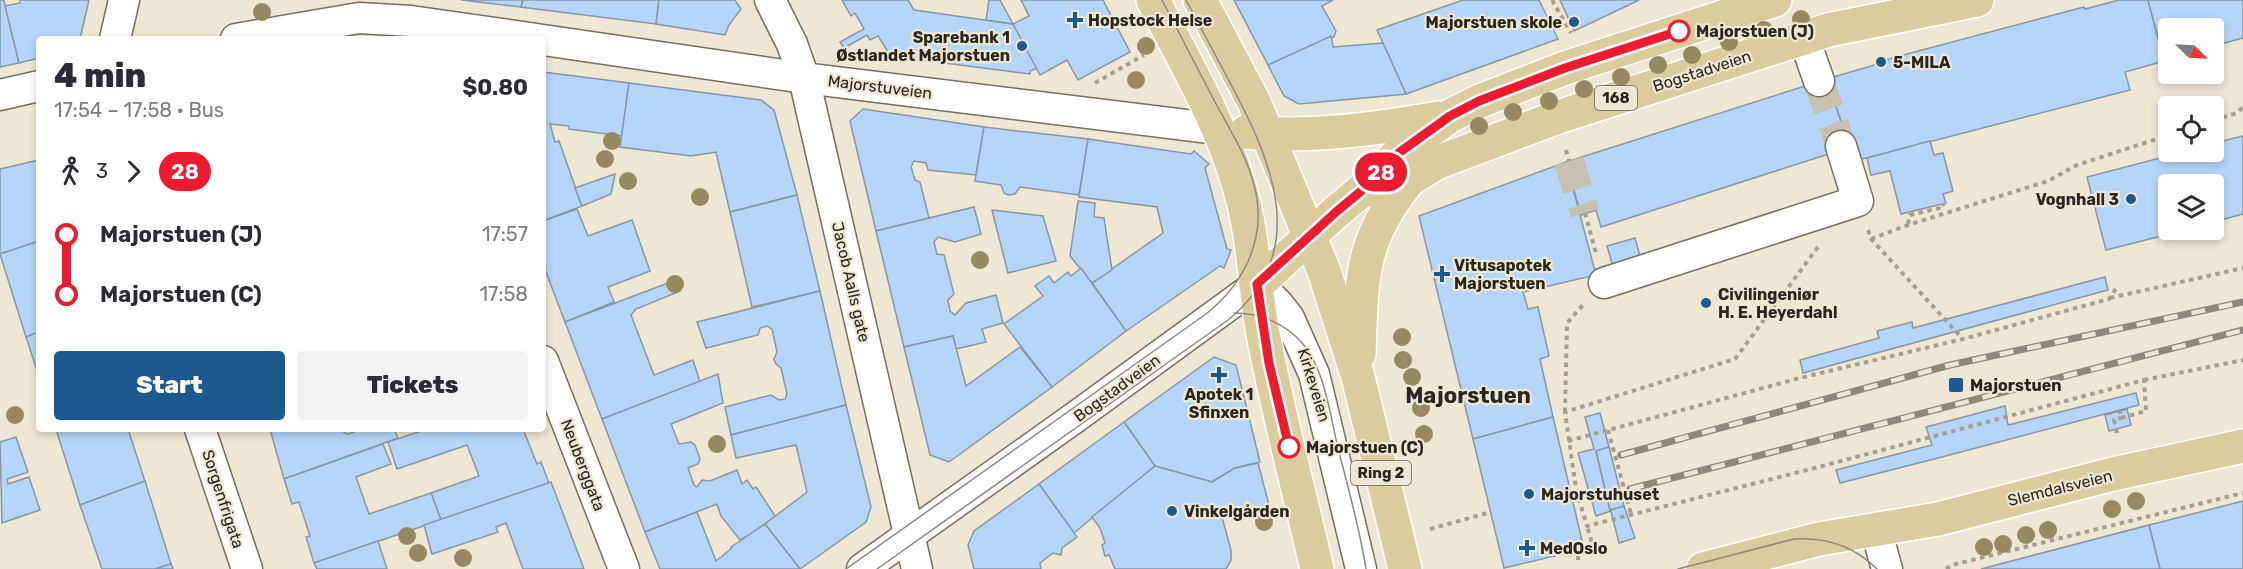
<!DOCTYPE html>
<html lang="en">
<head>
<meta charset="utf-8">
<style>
  body { margin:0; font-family:Rubik,sans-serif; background:#f2f2f3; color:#2b2b33; height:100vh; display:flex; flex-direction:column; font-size:22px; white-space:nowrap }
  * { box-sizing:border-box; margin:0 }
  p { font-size:20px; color:#7c7c81 }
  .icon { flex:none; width:33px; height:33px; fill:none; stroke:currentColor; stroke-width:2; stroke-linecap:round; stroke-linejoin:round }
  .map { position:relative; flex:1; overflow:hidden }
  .panel { position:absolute; left:36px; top:36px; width:510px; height:396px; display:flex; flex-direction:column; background:#fff; border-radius:6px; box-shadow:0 3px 9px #0003 }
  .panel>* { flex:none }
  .badge { padding:0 12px; border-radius:20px; font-size:21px; line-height:39px }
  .needle { width:39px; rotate:114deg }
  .controls { position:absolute; left:2158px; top:18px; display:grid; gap:12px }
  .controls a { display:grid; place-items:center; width:66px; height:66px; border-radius:6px; background:#fff; box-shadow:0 3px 9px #0003; font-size:30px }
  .map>.badge { position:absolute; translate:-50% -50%; box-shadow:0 0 0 3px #fff }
  .legs { display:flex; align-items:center; gap:9px; height:66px; padding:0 18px; font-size:20px }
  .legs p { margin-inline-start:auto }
  .head { display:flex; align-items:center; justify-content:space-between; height:102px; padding:0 18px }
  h1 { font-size:33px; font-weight:800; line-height:45px }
  .cta { display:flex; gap:12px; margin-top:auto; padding:12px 18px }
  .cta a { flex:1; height:69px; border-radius:6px; background:#1c598f; color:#fff; font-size:24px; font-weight:800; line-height:69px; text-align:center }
  .cta a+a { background:#f2f2f3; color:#2b2b33 }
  ul { padding:0 18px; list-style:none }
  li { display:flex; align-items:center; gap:21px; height:60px; font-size:22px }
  li i { display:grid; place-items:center; width:9px; height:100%; margin:0 8px; background:currentColor }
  li i::after { content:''; width:15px; height:15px; margin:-8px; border:4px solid; border-radius:50%; background:#fff }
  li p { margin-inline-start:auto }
  li:first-child i { background:linear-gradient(#0000 50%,currentColor 0) }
  li:last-child i { background:linear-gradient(currentColor 50%,#0000 0) }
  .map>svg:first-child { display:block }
  .building { fill:#b5d6f8; stroke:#8795a4; stroke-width:1.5 }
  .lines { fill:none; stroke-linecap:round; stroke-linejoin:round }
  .minor-tunnel { stroke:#c6c0b0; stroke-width:30; stroke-dasharray:30 15; stroke-linecap:butt }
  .minor-casing { stroke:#756f5e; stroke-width:33 }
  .major-casing { stroke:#fff; stroke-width:36 }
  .path { stroke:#a39e8f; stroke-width:4; stroke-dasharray:4.5 4.5; stroke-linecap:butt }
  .minor { stroke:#fff; stroke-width:30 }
  .major { stroke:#dbcca0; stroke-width:33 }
  .tram { stroke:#8c887b; stroke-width:1.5 }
  .rail-casing { stroke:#8c887b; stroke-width:7 }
  .rail { stroke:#eee7d4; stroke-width:4.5; stroke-dasharray:14; stroke-linecap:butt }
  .tree { fill:#958962 }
  .line-1-casing { stroke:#fff; stroke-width:14 }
  .line-1 { stroke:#ed1b2f; stroke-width:9 }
  .poi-dot { fill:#1c598f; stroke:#eee7d4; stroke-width:2 }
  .stop-1-dot { fill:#fff; stroke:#ed1b2f; stroke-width:3 }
  .labels { text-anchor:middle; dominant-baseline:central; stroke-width:4.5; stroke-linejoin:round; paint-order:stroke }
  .shield { fill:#eee7d4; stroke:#636055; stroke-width:1.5 }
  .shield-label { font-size:15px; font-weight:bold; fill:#28261f }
  .poi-label { font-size:16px; font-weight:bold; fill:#28261f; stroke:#eee7d4; text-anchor:start }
  .stop-label { font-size:16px; font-weight:bold; fill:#28261f; stroke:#eee7d4; text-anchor:start }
  .street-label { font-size:16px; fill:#28261f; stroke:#eee7d4 }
  .district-label { font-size:22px; font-weight:bold; fill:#28261f; stroke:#eee7d4 }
</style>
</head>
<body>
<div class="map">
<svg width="2243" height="569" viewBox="0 0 2243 569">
  <rect width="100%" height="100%" fill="#eee7d4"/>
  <g class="building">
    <path d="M0,0H4L19,63L0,67Z"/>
    <path d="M20,0H89L80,39H39V58L19,63L5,6L20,3Z"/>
    <path d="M461,0H523L521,7Z"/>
    <path d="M523,0H659L656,24L521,7Z"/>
    <path d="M659,0H735L741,9L729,25L725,35L656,24Z"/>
    <path d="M842,0H908L914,10L1013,24L1037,68L1030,71V74L905,58L906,56L890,55L878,36L870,40L867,35L844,48L840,42L864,29L855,13L851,16Z"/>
    <path d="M989,0H1000L1013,24L986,20Z"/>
    <path d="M1021,0H1103L1130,52L1078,80L1067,60L1040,75L1013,24L1029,16Z"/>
    <path d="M1234,0H1333L1322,6L1336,31L1334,37L1268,65Z"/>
    <path d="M1463,0H1539L1558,39L1406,94L1377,30Z"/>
    <path d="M1560,0H1639L1574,31Z"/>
    <path d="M2119,0H2148L2164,61L2125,72L2130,90L1867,158L1861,159L1848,143L1827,79L1888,61V59L2084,7L2085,9Z"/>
    <path d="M2148,0H2243V38L2214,46V28H2169V60L2164,61Z"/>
    <path d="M1331,36L1333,47L1383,43L1406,94L1299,104L1284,96L1268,65Z"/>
    <path d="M543,72L629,83L622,136L569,129V126L550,124L555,142L559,141L582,206L543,221Z"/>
    <path d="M1827,79L1848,143L1835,152L1601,227L1596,210L1581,215L1566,162Z"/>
    <path d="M629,83L761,100L774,110L797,195L730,212L716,152L691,156L620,147Z"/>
    <path d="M863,109L984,127L976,175L928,170L926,163L914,161L911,167L915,180L920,182L929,218L876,231L850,121Z"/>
    <path d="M984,127L1088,139L1079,195L1020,187L1015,194L1008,195L1004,193L1001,185L975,181Z"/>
    <path d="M2243,136V214L2214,222V184H2169V230H2185L2106,250L2087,177L2183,152H2214V143Z"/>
    <path d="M1088,139L1191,154L1194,151L1209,164L1205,168L1227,249L1231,250L1224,268L1220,266L1126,331L1092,283L1163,233L1157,207L1079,197Z"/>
    <path d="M1930,141L1934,155L1943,153L1953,191L1943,194L1946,203L1901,214L1890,171L1871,175L1867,158Z"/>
    <path d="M39,160V241L0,254V169Z"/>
    <path d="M1566,162L1596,275L1523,292L1528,309L1538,307L1549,356L1540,359L1553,417L1473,439L1419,216Z"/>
    <path d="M615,174L611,194L582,206L575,188Z"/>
    <path d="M797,195L820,291L752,307L730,212Z"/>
    <path d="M1078,201L1095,203L1094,217L1104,218L1112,270L1092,283L1070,256Z"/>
    <path d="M974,207L981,234L955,242L938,237L934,242L937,254L944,255L954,294L948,300L950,311L955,315L966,303L996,295L1003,323L982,329L986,342L956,349L953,336L904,347L876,231Z"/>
    <path d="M577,209L588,236L632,220L650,271L608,287L614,302L565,322L543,264V221Z"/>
    <path d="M992,210L1043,216L1056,261L1008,273Z"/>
    <path d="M1635,238L1643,267L1615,274L1607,246Z"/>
    <path d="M39,241V332L26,337L0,254Z"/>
    <path d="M1081,268L1126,331L1052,387L1004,324L1043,296L1035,286L1049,276L1054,283L1068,272L1071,276Z"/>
    <path d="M2105,277L2108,290L1803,373L1800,360L1879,338L1877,331L1912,322L1913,328Z"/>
    <path d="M676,280L680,291L636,309L631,315L654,375L693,360L700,382L602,419L565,322Z"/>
    <path d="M820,291L846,405L731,435L725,407L771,395L779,400L785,399L787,394L781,368L776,364L774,359L777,352L772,329L767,326L760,328L758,335L706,348L697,322Z"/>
    <path d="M39,332V377L26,337Z"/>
    <path d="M953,336L966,386L1020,347L1052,387L949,462L930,455L904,347Z"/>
    <path d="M1214,357L1236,365L1260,462L1235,468L1212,482L1155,466L1124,422Z"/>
    <path d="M718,374L723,403L671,424L679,444L691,442L695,445L700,459L698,464L688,468L694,485L697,487L702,480L710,481L737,470L742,484L747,480L753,489L756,487L775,516L746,538L745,537L740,540L721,516L717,504L645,532L602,419Z"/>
    <path d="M2136,393L2139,405L1938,458L1840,483L1836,470L1932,445L1926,427L2005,406L2008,425Z"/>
    <path d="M846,405L871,507L866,522L800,569L765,524L807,492L796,445L736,458L731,435Z"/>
    <path d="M2127,409L2131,425L2109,431L2105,415Z"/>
    <path d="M1600,413L1609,447L1596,451L1610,510L1624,506L1635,538L1619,543L1611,511L1596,516L1578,453L1594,449L1585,417Z"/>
    <path d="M1553,417L1584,549L1504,568L1473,439Z"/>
    <path d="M1124,422L1155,466L1074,533L1039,484Z"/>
    <path d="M56,429H128L145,481L80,505Z"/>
    <path d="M270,429H339L347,434L354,432L353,429H394L398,438L284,479Z"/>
    <path d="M427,429H523L537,464L541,462L549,483L441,520L431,493L479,476L467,445L397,469L388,442Z"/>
    <path d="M16,437L28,472L7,479L8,484L29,477L40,510L2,523L0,442Z"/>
    <path d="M383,444L391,464L356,477L369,514L431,493L441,520L314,563L306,537L310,536L299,502L292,504L284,479Z"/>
    <path d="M1609,447L1624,506L1610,510L1596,451Z"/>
    <path d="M1258,463L1269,505L1222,517L1231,550V560L1226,569H1115L1109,555L1105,556L1102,545L1105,543L1100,528L1092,517L1155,466L1212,482L1235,468Z"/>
    <path d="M145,481L171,564L155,569H102L80,505Z"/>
    <path d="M551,482L584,569H523L506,523L496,527L498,532L432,554L424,525Z"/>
    <path d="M1039,484L1077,537L1062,548L1061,555L1053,553L1040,563L1041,569H974L968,545L974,531Z"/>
    <path d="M2243,501V569H2160L2149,525Z"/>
    <path d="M697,512L716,561L732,548L731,547L765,524L800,569H660L645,532Z"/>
    <path d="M2149,525L2160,569H1981Z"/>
    <path d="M378,541L387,569H317L314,563Z"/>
    <path d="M171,564L173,569H155Z"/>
  </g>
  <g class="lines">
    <g class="minor-tunnel">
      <path d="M1819,81L1841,146"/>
      <path d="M1569,161L1585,213"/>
    </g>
    <defs>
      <g id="minor">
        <path d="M770,0L792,44L804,78L917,569"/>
        <path d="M1804,38L1819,81"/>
        <path d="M115,39L124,0"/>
        <path d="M236,39L359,18L411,21L537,39"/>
        <path d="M543,40L804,78L1218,129"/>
        <path d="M0,95L39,86"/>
        <path d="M1604,283L1858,201L1841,146"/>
        <path d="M543,361L624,569"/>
        <path d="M200,429L247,569"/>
        <path d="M1876,530L1887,569"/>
        <path d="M862,569L1077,416L1258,284L1278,304L1289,318L1314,374L1361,569"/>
      </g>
      <g id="major">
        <path d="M1153,0C1184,60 1220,121 1239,186C1254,234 1254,285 1263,334C1278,413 1299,491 1317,569"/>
        <path d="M1200,0L1254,102L1324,271L1358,377L1405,569"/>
        <path d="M1246,132C1312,138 1375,129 1439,118"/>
        <path d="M1360,192L1409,180L1436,163L1558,117L1804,38L1828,30L1977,0"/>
        <path d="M1258,284L1336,212L1360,192L1400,152L1450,116L1480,101L1565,68L1775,0"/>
        <path d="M1359,354C1362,279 1359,242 1409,180"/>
        <path d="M1703,569L1819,539L1938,519L2113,474L2243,446"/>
      </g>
    </defs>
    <use href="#minor" class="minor-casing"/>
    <use href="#major" class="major-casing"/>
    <g class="path">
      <path d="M1552,0L1571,33"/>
      <path d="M1095,83L1144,55"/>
      <path d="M2214,120L2237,113L2243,107"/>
      <path d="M1566,150L1569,161"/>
      <path d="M1585,213L1596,253"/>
      <path d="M1908,224L1910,215L1944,207L1943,204"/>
      <path d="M1868,230L1871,239L1963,339"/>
      <path d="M1871,239L1908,225L2048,181L2077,165L2169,135"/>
      <path d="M1818,247L1735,359L1565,412L1576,489L1587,526L1815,468L2144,380L2146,411L2121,418L2120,411"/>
      <path d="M2110,298L2243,268"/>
      <path d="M2144,380L2243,360"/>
      <path d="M1565,412L1567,323L1583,305"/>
      <path d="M1608,430L1631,514"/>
      <path d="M2117,433L2114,420L2121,418"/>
      <path d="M1568,441L1800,378L1963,339L2109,299L2117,287"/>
      <path d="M1430,529L1491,512"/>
      <path d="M1578,560V556L1593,547L1587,526"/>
      <path d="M1946,569L1952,565L2243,493"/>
    </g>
    <use href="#minor" class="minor"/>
    <use href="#major" class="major"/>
    <g class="tram">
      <path d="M1234,313C1260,313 1285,323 1303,344C1326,372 1330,417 1339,452C1349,491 1360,530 1366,569"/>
      <path d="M846,569L1206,314C1245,283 1268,236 1254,185C1247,156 1229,128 1215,102C1197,68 1180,34 1162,0"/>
      <path d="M877,569L1228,320C1314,250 1270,157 1227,77C1213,51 1200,26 1186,0"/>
      <path d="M1678,569L1794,539C1826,537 1854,546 1877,569"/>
    </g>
    <defs>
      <g id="rail">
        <path d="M1621,455L1950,365L2243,302"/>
        <path d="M1630,489L2243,330"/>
      </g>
    </defs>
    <use href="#rail" class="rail-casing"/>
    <use href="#rail" class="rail"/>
  </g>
  <g class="tree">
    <circle cx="262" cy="12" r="9"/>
    <circle cx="1801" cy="19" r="9"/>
    <circle cx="1764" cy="30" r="9"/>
    <circle cx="1729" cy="42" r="9"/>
    <circle cx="1146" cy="46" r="9"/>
    <circle cx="1692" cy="55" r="9"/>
    <circle cx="1658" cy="65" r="9"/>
    <circle cx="1621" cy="77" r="9"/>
    <circle cx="1136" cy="80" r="9"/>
    <circle cx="1584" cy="89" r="9"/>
    <circle cx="1549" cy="101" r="9"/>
    <circle cx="1513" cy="112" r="9"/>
    <circle cx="1479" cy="126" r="9"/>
    <circle cx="612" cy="141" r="9"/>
    <circle cx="605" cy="159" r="9"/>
    <circle cx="628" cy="181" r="9"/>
    <circle cx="700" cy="197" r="9"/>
    <circle cx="980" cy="260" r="9"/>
    <circle cx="675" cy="284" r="9"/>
    <circle cx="1402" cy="337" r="9"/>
    <circle cx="1403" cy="360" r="9"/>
    <circle cx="1412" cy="377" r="9"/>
    <circle cx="1421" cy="408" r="9"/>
    <circle cx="15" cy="415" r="9"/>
    <circle cx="1424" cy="434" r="9"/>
    <circle cx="717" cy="444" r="9"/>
    <circle cx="2136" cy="501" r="9"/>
    <circle cx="2112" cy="509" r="9"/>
    <circle cx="1264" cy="522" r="9"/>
    <circle cx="2048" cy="530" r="9"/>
    <circle cx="2026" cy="535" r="9"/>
    <circle cx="407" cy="536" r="9"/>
    <circle cx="2003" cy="544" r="9"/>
    <circle cx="1984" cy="547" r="9"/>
    <circle cx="418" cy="553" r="9"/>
    <circle cx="463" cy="558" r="9"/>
  </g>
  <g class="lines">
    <defs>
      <path id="line-1" d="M1289,447L1269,363L1257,284L1336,212L1360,192L1400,152L1450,116L1479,101L1565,68L1679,31"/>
    </defs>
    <use href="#line-1" class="line-1-casing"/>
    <use href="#line-1" class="line-1"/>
  </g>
  <g class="poi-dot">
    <path d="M1072 11h6v6h6v6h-6v6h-6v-6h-6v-6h6z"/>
    <circle cx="1574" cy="22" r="6"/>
    <circle cx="1022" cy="46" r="6"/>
    <circle cx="1881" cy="62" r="6"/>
    <circle cx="2131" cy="199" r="6"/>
    <path d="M1439 265h6v6h6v6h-6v6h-6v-6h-6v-6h6z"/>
    <circle cx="1706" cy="303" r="6"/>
    <path d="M1216 366h6v6h6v6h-6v6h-6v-6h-6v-6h6z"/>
    <rect x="1948" y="377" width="16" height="16" rx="3"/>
    <circle cx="1529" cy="494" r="6"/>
    <circle cx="1172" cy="511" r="6"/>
    <path d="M1524 539h6v6h6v6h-6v6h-6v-6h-6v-6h6z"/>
  </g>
  <g class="stop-1-dot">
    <circle cx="1679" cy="31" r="10"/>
    <circle cx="1289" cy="447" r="10"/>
  </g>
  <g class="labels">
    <g class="shield">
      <rect x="1595" y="86" width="42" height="24" rx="4.5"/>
      <rect x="1351" y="461" width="60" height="24" rx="4.5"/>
    </g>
    <g class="shield-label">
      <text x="1616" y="98">168</text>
      <text x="1381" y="473">Ring 2</text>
    </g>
    <g class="poi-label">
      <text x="1088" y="20">Hopstock Helse</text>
      <text x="1562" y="22" text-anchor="end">Majorstuen skole</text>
      <text x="1010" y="37" text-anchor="end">Sparebank 1<tspan x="1010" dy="18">Østlandet Majorstuen</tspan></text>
      <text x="1893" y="62">5-MILA</text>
      <text x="2119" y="199" text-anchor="end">Vognhall 3</text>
      <text x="1454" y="265">Vitusapotek<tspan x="1454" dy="18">Majorstuen</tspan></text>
      <text x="1718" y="294">Civilingeniør<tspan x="1718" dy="18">H. E. Heyerdahl</tspan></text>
      <text x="1970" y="385">Majorstuen</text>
      <text x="1219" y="394" text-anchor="middle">Apotek 1<tspan x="1219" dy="18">Sfinxen</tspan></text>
      <text x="1541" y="494">Majorstuhuset</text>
      <text x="1184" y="511">Vinkelgården</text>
      <text x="1540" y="548">MedOslo</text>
    </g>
    <g class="stop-label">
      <text x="1696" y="31">Majorstuen (J)</text>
      <text x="1306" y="447">Majorstuen (C)</text>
    </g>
    <g class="street-label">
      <text transform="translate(1702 71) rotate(-18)">Bogstadveien</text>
      <text transform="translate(880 87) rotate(7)">Majorstuveien</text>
      <text transform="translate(851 282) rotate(77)">Jacob Aalls gate</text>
      <text transform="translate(1314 385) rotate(73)">Kirkeveien</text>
      <text transform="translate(1117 388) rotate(-36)">Bogstadveien</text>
      <text transform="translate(583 465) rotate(69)">Neuberggata</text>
      <text transform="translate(2060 488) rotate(-14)">Slemdalsveien</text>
      <text transform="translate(223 499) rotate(72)">Sorgenfrigata</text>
    </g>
    <g class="district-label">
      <text x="1468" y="395">Majorstuen</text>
    </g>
  </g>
</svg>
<div class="controls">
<a><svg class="needle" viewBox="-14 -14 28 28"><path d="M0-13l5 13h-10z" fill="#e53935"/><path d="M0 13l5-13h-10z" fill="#7c7c81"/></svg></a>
<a><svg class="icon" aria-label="locate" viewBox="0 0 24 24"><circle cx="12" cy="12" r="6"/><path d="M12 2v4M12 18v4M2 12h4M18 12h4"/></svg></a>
<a><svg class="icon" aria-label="layers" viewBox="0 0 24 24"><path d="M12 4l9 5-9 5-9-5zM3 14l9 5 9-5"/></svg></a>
</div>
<b class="badge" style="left:1381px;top:172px;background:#ed1b2f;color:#fff">28</b>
<section class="panel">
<div class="head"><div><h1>4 min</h1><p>17:54 – 17:58 · Bus</p></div><b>$0.80</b></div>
<div class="legs"><svg class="icon" aria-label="walk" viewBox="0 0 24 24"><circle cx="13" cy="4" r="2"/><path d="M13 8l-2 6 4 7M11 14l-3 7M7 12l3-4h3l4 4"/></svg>3<svg class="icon" aria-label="forward" viewBox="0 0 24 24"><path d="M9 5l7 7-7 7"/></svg><b class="badge" style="background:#ed1b2f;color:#fff">28</b></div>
<ul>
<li><i style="color:#ed1b2f"></i><b>Majorstuen (J)</b><p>17:57</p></li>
<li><i style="color:#ed1b2f"></i><b>Majorstuen (C)</b><p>17:58</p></li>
</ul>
<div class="cta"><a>Start</a><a>Tickets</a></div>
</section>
</div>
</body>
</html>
